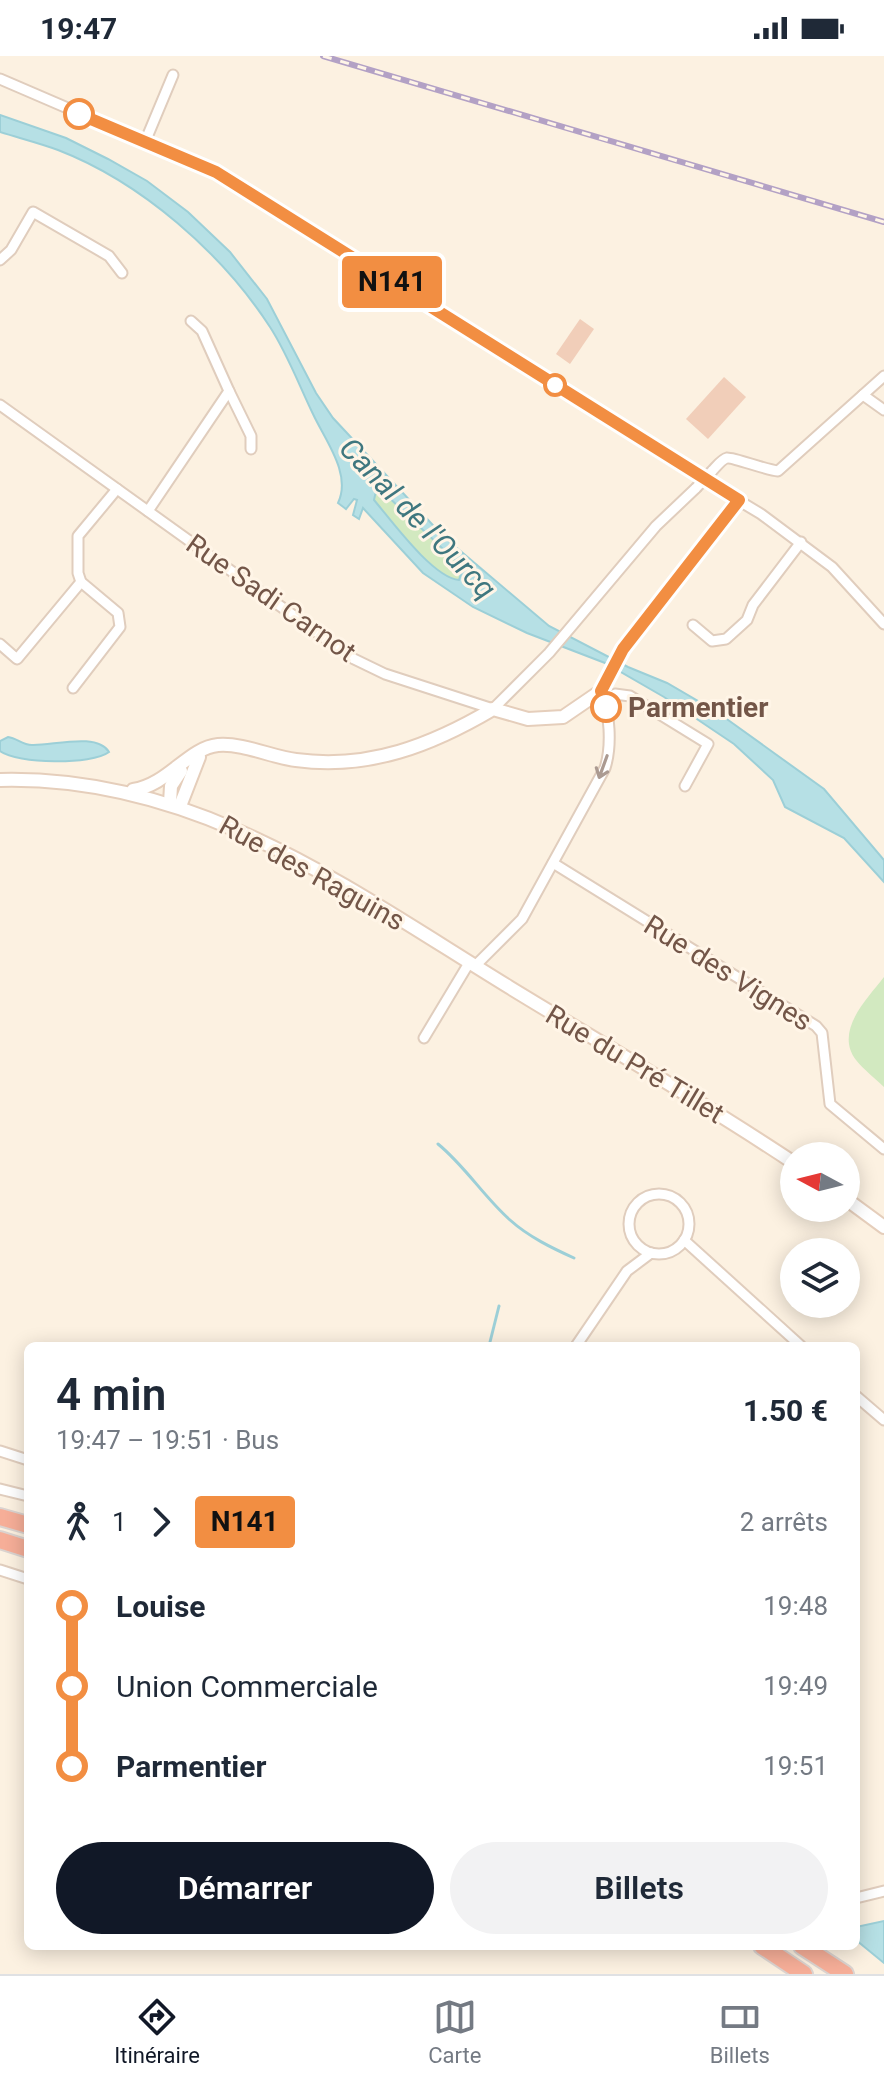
<!DOCTYPE html>
<html lang="fr">
<head>
<meta charset="utf-8">
<style>
  body { margin:0; font-family:Roboto,sans-serif; background:#f2f2f3; color:#1f2937; height:100vh; display:flex; flex-direction:column; font-size:30px; white-space:nowrap }
  * { box-sizing:border-box; margin:0 }
  p { font-size:26px; color:#747a83 }
  .icon { flex:none; width:44px; height:44px; fill:none; stroke:currentColor; stroke-width:2; stroke-linecap:round; stroke-linejoin:round }
  .map { position:relative; flex:1; overflow:hidden }
  .details { position:absolute; left:24px; top:1286px; width:836px; height:608px; display:flex; flex-direction:column; background:#fff; border-radius:12px; box-shadow:0 4px 20px #0003 }
  .details>* { flex:none }
  .badge { padding:0 16px; border-radius:6px; font-size:28px; line-height:52px }
  .needle { width:52px; rotate:277deg }
  .fabs { position:absolute; left:780px; top:1086px; display:grid; gap:16px }
  .fabs a { display:grid; place-items:center; width:80px; height:80px; border-radius:50%; background:#fff; box-shadow:0 4px 20px #0003; font-size:40px }
  .map>.badge { position:absolute; translate:-50% -50%; box-shadow:0 0 0 4px #fff }
  .legs { display:flex; align-items:center; gap:12px; height:88px; padding:0 32px; font-size:26px }
  .legs p { margin-inline-start:auto }
  .head { display:flex; align-items:center; justify-content:space-between; height:136px; padding:0 32px }
  h1 { font-size:44px; font-weight:600; line-height:60px }
  .action { display:flex; gap:16px; margin-top:auto; padding:16px 32px }
  .action a { flex:1; height:92px; border-radius:48px; background:#111827; color:#fff; font-size:32px; font-weight:600; line-height:92px; text-align:center }
  .action a+a { background:#f2f2f3; color:#1f2937 }
  ul { padding:0 32px; list-style:none }
  li { display:flex; align-items:center; gap:28px; height:80px; font-size:30px }
  li i { display:grid; place-items:center; width:12px; height:100%; margin:0 10px; background:currentColor }
  li i::after { content:''; width:20px; height:20px; margin:-10px; border:6px solid; border-radius:50%; background:#fff }
  li p { margin-inline-start:auto }
  li:first-child i { background:linear-gradient(#0000 50%,currentColor 0) }
  li:last-child i { background:linear-gradient(currentColor 50%,#0000 0) }
  .status { display:flex; justify-content:space-between; align-items:center; height:56px; padding:0 40px; background:#fff; direction:ltr }
  .status svg { height:22px; fill:currentColor }
  .dock { display:flex; justify-content:space-around; align-items:center; height:112px; border-top:2px solid #e0e1e3; background:#fff; font-size:22px; color:#747a83 }
  .dock a { display:grid; justify-items:center; gap:4px }
  .dock .selected { color:#111827 }
  .map>svg:first-child { display:block }
  .green { fill:#d2e9c0 }
  .water { fill:#b6e0e5; stroke:#9ccfd7; stroke-width:2; fill-rule:evenodd }
  .lines { fill:none; stroke-linecap:round; stroke-linejoin:round }
  .stream { stroke:#9ccfd7; stroke-width:3 }
  .building { fill:#f1ceb9 }
  .street-casing { stroke:#e0cdbd; stroke-width:13 }
  .secondary-casing { stroke:#e5cebb; stroke-width:16 }
  .highway-casing { stroke:#dbd3cf; stroke-width:20 }
  .street { stroke:#fff; stroke-width:9 }
  .secondary { stroke:#fff; stroke-width:12 }
  .highway { stroke:#f6ae98; stroke-width:16 }
  .rail-casing { stroke:#b3a1c5; stroke-width:6 }
  .rail { stroke:#fff5e7; stroke-width:3; stroke-dasharray:9; stroke-linecap:butt }
  .street-bridge-casing { stroke:#e0cdbd; stroke-width:13; stroke-linecap:butt }
  .street-bridge { stroke:#fff; stroke-width:9 }
  .oneway { stroke:#ab9a91 }
  .line-1-casing { stroke:#fff; stroke-width:18 }
  .line-1 { stroke:#f28e42; stroke-width:12 }
  .stop-1-dot { fill:#fff; stroke:#f28e42; stroke-width:4 }
  .labels { text-anchor:middle; dominant-baseline:central; stroke-width:6; stroke-linejoin:round; paint-order:stroke }
  .street-label { font-size:28px; fill:#735648; stroke:#fff5e7 }
  .stop-label { font-size:28px; font-weight:bold; fill:#735648; stroke:#fff5e7; text-anchor:start }
  .water-label { font-size:30px; font-style:italic; fill:#3f777f; stroke:#fff5e7 }
</style>
</head>
<body>
<div class="status"><b>19:47</b><svg viewBox="0 0 49 12"><path d="M0 12V9h3v3zM5 12V6h3v6zM10 12V3h3v9zM15 12V0h3v12zM26 1h20v11H26zM47 4h2v5h-2z"/></svg></div>
<div class="map">
<svg width="884" height="1918" viewBox="0 0 884 1918">
  <rect width="100%" height="100%" fill="#fcf1e1"/>
  <g class="green">
    <path d="M381,434L463,512L459,524C432,522 392,464 374,444L373,438Z"/>
    <path d="M884,921V1031C875,1022 864,1014 856,1004C834,975 867,943 884,921Z"/>
  </g>
  <g class="water">
    <path d="M0,59L66,82L108,103L147,125L188,156L230,196L267,243L316,337L333,362L444,481L549,570L628,611L667,627L717,656L824,733L884,804V826L844,782L785,751L773,724L734,688L664,641L605,607L527,577L473,551L423,517L363,452L359,463L353,459L357,444L354,443L346,453L338,447C352,418 325,384 313,358C299,329 287,297 270,271C222,197 141,126 58,94C39,87 19,82 0,76ZM381,434L463,512L459,524C433,522 391,464 374,444L376,435Z"/>
    <path d="M8,681C17,682 22,689 32,689C52,690 97,676 109,696C92,709 17,708 0,695V685Z"/>
    <path d="M884,1865V1907L856,1884V1871Z"/>
  </g>
  <g class="lines">
    <g class="stream">
      <path d="M438,1088C465,1110 484,1141 510,1164C529,1181 552,1192 574,1202"/>
      <path d="M489,1290L499,1250"/>
    </g>
  </g>
  <g class="building">
    <path d="M580,263L594,273L570,308L556,298Z"/>
    <path d="M724,321L746,341L708,383L686,363Z"/>
  </g>
  <g class="lines">
    <defs>
      <g id="street">
        <path d="M0,23L216,116L290,160L668,402L761,458L832,511L884,568"/>
        <path d="M145,86L173,19"/>
        <path d="M0,204L11,194L33,156L109,200L122,217"/>
        <path d="M229,335L251,380V393"/>
        <path d="M863,339L884,354"/>
        <path d="M0,349L354,603L385,618L493,653L549,597L656,470L696,432"/>
        <path d="M712,415C716,411 722,403 727,402C733,401 766,414 778,415L884,320"/>
        <path d="M148,455L229,335L202,275L191,265"/>
        <path d="M693,569L712,585L726,583L747,564L753,549L801,486"/>
        <path d="M0,588L17,603L81,526"/>
        <path d="M73,632L120,571L118,557L81,526L78,517V480L117,433"/>
        <path d="M604,643L615,638L630,640L708,688L685,730"/>
        <path d="M553,807L816,970L822,977L830,1048L884,1093"/>
        <path d="M475,910L522,863L605,712C612,690 610,656 601,635"/>
        <path d="M424,982L469,907"/>
        <circle cx="659" cy="1168" r="30"/>
        <path d="M684,1184L801,1290"/>
        <path d="M576,1290L627,1215L651,1197"/>
        <path d="M856,1340L884,1364"/>
        <path d="M0,1395L28,1404"/>
        <path d="M0,1433L28,1440"/>
        <path d="M0,1514L28,1523"/>
        <path d="M856,1842L884,1835"/>
      </g>
      <g id="secondary">
        <path d="M0,724C197,719 349,833 509,931C604,989 701,1045 794,1107"/>
        <path d="M133,734C168,729 188,692 218,689C244,687 271,701 296,704C369,714 432,689 493,653L528,663L563,661L601,635L623,593L739,444"/>
        <path d="M170,747L171,730L181,715"/>
        <path d="M180,750L199,701"/>
        <path d="M846,1143L884,1171"/>
      </g>
      <g id="highway">
        <path d="M0,1461L28,1469"/>
        <path d="M0,1484L28,1493"/>
        <path d="M762,1890L804,1918"/>
        <path d="M802,1890L845,1918"/>
      </g>
    </defs>
    <use href="#street" class="street-casing"/>
    <use href="#secondary" class="secondary-casing"/>
    <use href="#highway" class="highway-casing"/>
    <use href="#street" class="street"/>
    <use href="#secondary" class="secondary"/>
    <use href="#highway" class="highway"/>
    <defs>
      <path id="rail" d="M323,0L884,166"/>
    </defs>
    <use href="#rail" class="rail-casing"/>
    <use href="#rail" class="rail"/>
    <defs>
      <path id="street-bridge" d="M696,432L712,415"/>
    </defs>
    <use href="#street-bridge" class="street-bridge-casing"/>
    <use href="#street-bridge" class="street-bridge"/>
  </g>
  <defs><path id="oneway-shaft" d="M-6 0H5M1.5-3L5.5 0L1.5 3" fill="none" stroke-width="1.6" stroke-linecap="round" stroke-linejoin="round" transform="scale(2)"/></defs>
  <use class="oneway" href="#oneway-shaft" transform="translate(603 711) rotate(110)"/>
  <g class="lines">
    <defs>
      <path id="line-1" d="M79,58L216,116L739,444L623,593L601,635L606,651"/>
    </defs>
    <use href="#line-1" class="line-1-casing"/>
    <use href="#line-1" class="line-1"/>
  </g>
  <g class="stop-1-dot">
    <circle cx="79" cy="58" r="14"/>
    <circle cx="555" cy="329" r="10"/>
    <circle cx="606" cy="651" r="14"/>
  </g>
  <g class="labels">
    <g class="street-label">
      <text transform="translate(271 542) rotate(35)">Rue Sadi Carnot</text>
      <text transform="translate(312 817) rotate(29)">Rue des Raguins</text>
      <text transform="translate(728 917) rotate(32)">Rue des Vignes</text>
      <text transform="translate(635 1008) rotate(31)">Rue du Pré Tillet</text>
    </g>
    <g class="stop-label">
      <text x="628" y="651">Parmentier</text>
    </g>
    <g class="water-label">
      <text transform="translate(418 462) rotate(46)">Canal de l'Ourcq</text>
    </g>
  </g>
</svg>
<div class="fabs">
<a><svg class="needle" viewBox="-14 -14 28 28"><path d="M0-13l5 13h-10z" fill="#e53935"/><path d="M0 13l5-13h-10z" fill="#747a83"/></svg></a>
<a><svg class="icon" aria-label="layers" viewBox="0 0 24 24"><path d="M12 4l9 5-9 5-9-5zM3 14l9 5 9-5"/></svg></a>
</div>
<b class="badge" style="left:392px;top:226px;background:#f28e42;color:#111">N141</b>
<section class="details">
<div class="head"><div><h1>4 min</h1><p>19:47 – 19:51 · Bus</p></div><b>1.50 €</b></div>
<div class="legs"><svg class="icon" aria-label="walk" viewBox="0 0 24 24"><circle cx="13" cy="4" r="2"/><path d="M13 8l-2 6 4 7M11 14l-3 7M7 12l3-4h3l4 4"/></svg>1<svg class="icon" aria-label="forward" viewBox="0 0 24 24"><path d="M9 5l7 7-7 7"/></svg><b class="badge" style="background:#f28e42;color:#111">N141</b><p>2 arrêts</p></div>
<ul>
<li><i style="color:#f28e42"></i><b>Louise</b><p>19:48</p></li>
<li><i style="color:#f28e42"></i><span>Union Commerciale</span><p>19:49</p></li>
<li><i style="color:#f28e42"></i><b>Parmentier</b><p>19:51</p></li>
</ul>
<div class="action"><a>Démarrer</a><a>Billets</a></div>
</section>
</div>
<nav class="dock">
<a class="selected"><svg class="icon" aria-label="directions" viewBox="0 0 24 24"><path d="M12 3l9 9-9 9-9-9zM9 14v-3h6M13 9l2 2-2 2"/></svg>Itinéraire</a>
<a><svg class="icon" aria-label="map" viewBox="0 0 24 24"><path d="M3 6l6-2 6 2 6-2v14l-6 2-6-2-6 2zM9 4v14M15 6v14"/></svg>Carte</a>
<a><svg class="icon" aria-label="tickets" viewBox="0 0 24 24"><path d="M3 7h18v10H3zM15 7v10"/></svg>Billets</a>
</nav>
</body>
</html>
